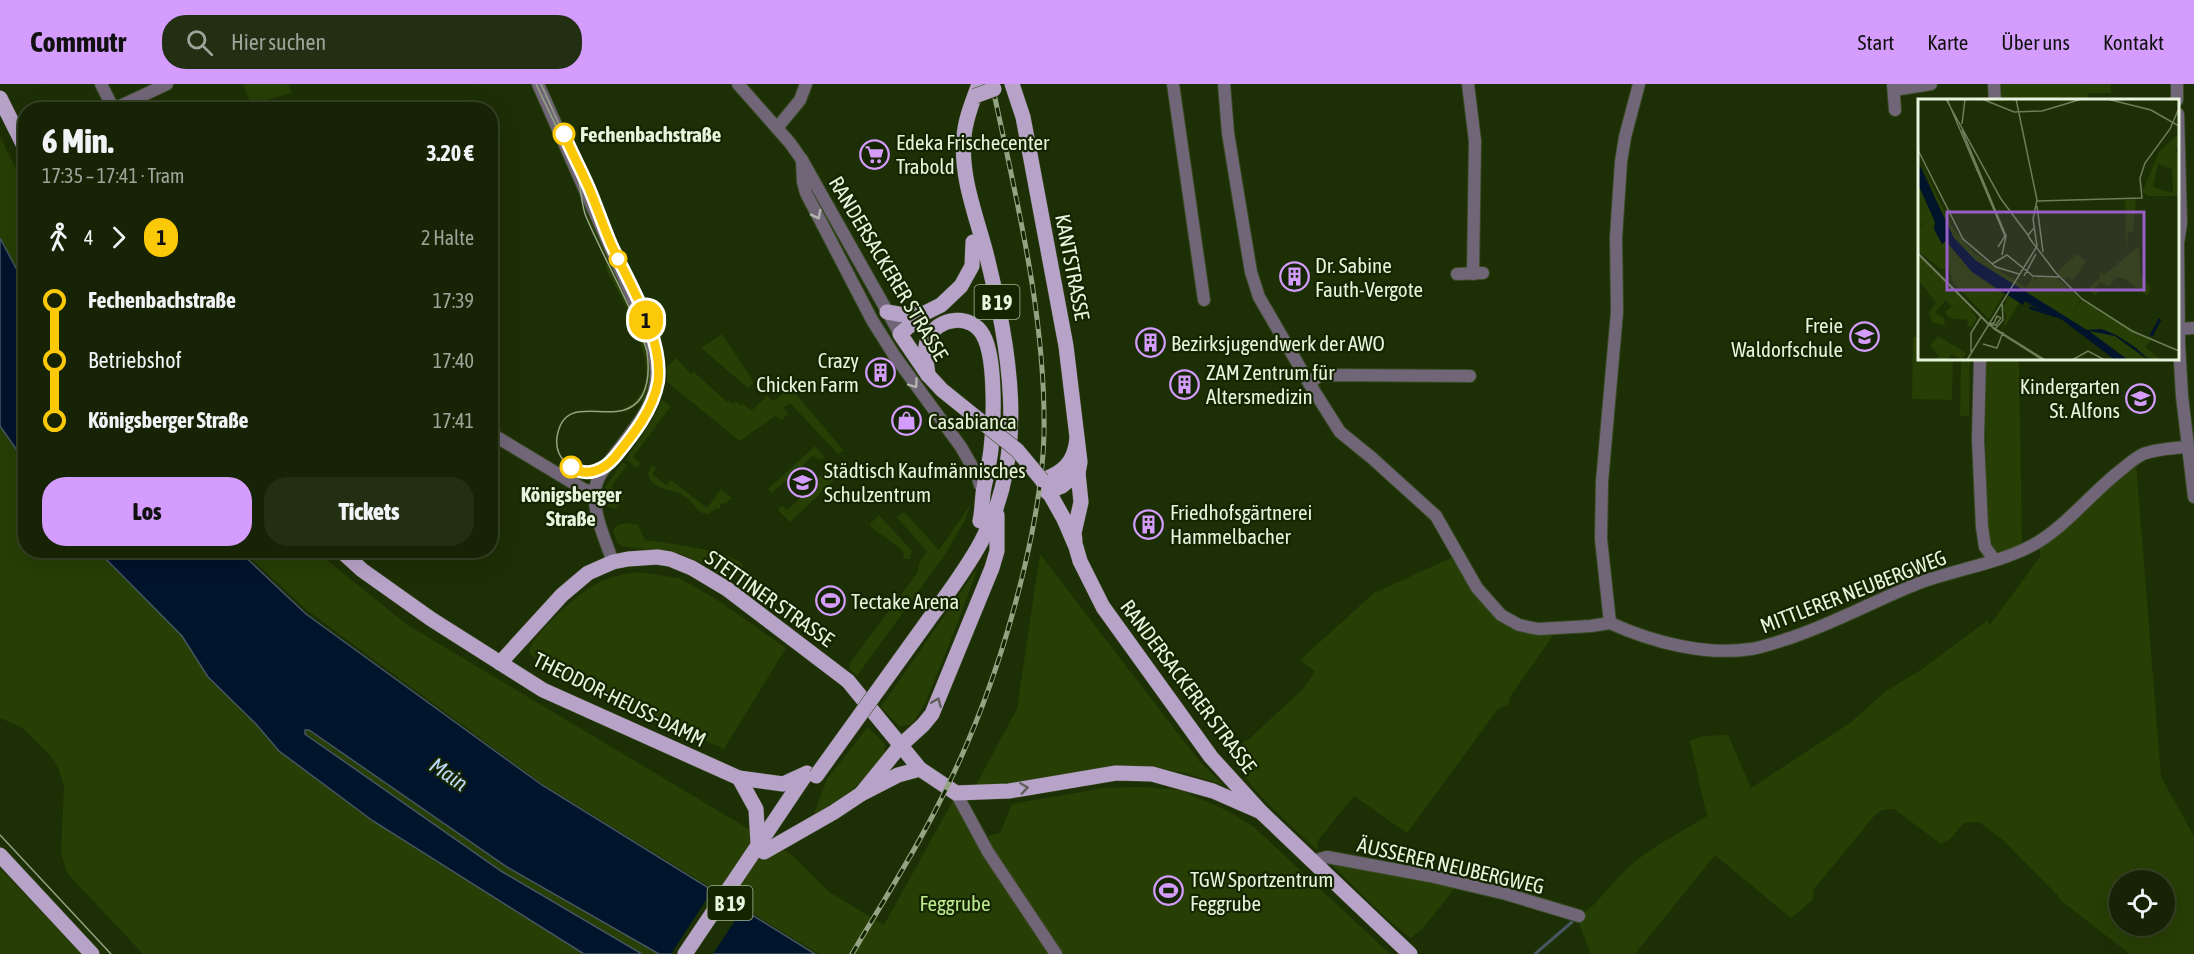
<!DOCTYPE html>
<html lang="de">
<head>
<meta charset="utf-8">
<style>
  body { margin:0; font-family:"Asap Condensed",sans-serif; background:#232f13; color:#f1f3f6; height:100vh; display:flex; flex-direction:column; font-size:22px; white-space:nowrap }
  * { box-sizing:border-box; margin:0 }
  p { font-size:20px; color:#9ea49a }
  .icon { flex:none; width:33px; height:33px; fill:none; stroke:currentColor; stroke-width:2; stroke-linecap:round; stroke-linejoin:round }
  .map { position:relative; flex:1; overflow:hidden }
  .panel { position:absolute; left:18px; top:18px; width:480px; height:456px; display:flex; flex-direction:column; background:#162304; border-radius:24px; box-shadow:0 6px 24px #0002,0 0 0 2px #354026 }
  .panel>* { flex:none }
  .badge { padding:0 12px; border-radius:20px; font-size:21px; line-height:39px }
  .controls { position:absolute; left:2109px; top:786px; display:grid; gap:12px }
  .controls a { display:grid; place-items:center; width:66px; height:66px; border-radius:50%; background:#162304; box-shadow:0 6px 24px #0002,0 0 0 2px #354026; font-size:30px }
  .map>.badge { position:absolute; translate:-50% -50%; box-shadow:0 0 0 3px #fff }
  .legs { display:flex; align-items:center; gap:9px; height:66px; padding:0 24px; font-size:20px }
  .legs p { margin-inline-start:auto }
  .head { display:flex; align-items:center; justify-content:space-between; height:102px; padding:0 24px }
  h1 { font-size:33px; font-weight:800; line-height:45px }
  .button { display:flex; gap:12px; margin-top:auto; padding:12px 24px }
  .button a { flex:1; height:69px; border-radius:24px; background:#d49cfc; color:#111; font-size:24px; font-weight:800; line-height:69px; text-align:center }
  .button a+a { background:#232f13; color:#f1f3f6 }
  ul { padding:0 24px; list-style:none }
  li { display:flex; align-items:center; gap:21px; height:60px; font-size:22px }
  li i { display:grid; place-items:center; width:9px; height:100%; margin:0 8px; background:currentColor }
  li i::after { content:''; width:15px; height:15px; margin:-8px; border:4px solid; border-radius:50%; background:#162304 }
  li p { margin-inline-start:auto }
  li:first-child i { background:linear-gradient(#0000 50%,currentColor 0) }
  li:last-child i { background:linear-gradient(currentColor 50%,#0000 0) }
  header { display:flex; align-items:center; gap:36px; box-sizing:border-box; height:84px; padding:0 30px; background:#d49cfc; color:#111 }
  header strong { font-size:28px }
  nav { display:flex; gap:33px; margin-inline-start:auto; font-size:21px }
  .search { width:420px; height:54px; background:#232f13; display:flex; align-items:center; gap:15px; box-sizing:border-box; padding:0 21px; border-radius:24px; color:#9ea49a; font-size:22px }
  .map>svg:first-child { display:block }
  .green { fill:#273e05; fill-rule:evenodd }
  .water { fill:#00142c; stroke:#465761; stroke-width:1.5 }
  .pier { fill:#1d2f05 }
  .lines { fill:none; stroke-linecap:round; stroke-linejoin:round }
  .stream { stroke:#465761; stroke-width:3 }
  .minor-casing { stroke:#394b23; stroke-width:14 }
  .major-casing { stroke:#394b23; stroke-width:16 }
  .minor { stroke:#706678; stroke-width:12 }
  .major { stroke:#b8a3c8; stroke-width:15 }
  .tram { stroke:#94a384; stroke-width:1.5 }
  .rail-casing { stroke:#94a384; stroke-width:5 }
  .rail { stroke:#142500; stroke-width:3; stroke-dasharray:9; stroke-linecap:butt }
  .major-bridge-casing { stroke:#394b23; stroke-width:16; stroke-linecap:butt }
  .major-bridge { stroke:#b8a3c8; stroke-width:15 }
  .oneway { stroke:#b2b4b0 }
  .oneway2 { stroke:#5e5e5a }
  .line-1-casing { stroke:#fff; stroke-width:14 }
  .line-1 { stroke:#fcc908; stroke-width:9 }
  .stop-1-dot { fill:#fff; stroke:#fcc908; stroke-width:3 }
  .labels { text-anchor:middle; dominant-baseline:central; stroke-width:4.5; stroke-linejoin:round; paint-order:stroke }
  .shield { fill:#142500; stroke:#a8b69b; stroke-width:1.5 }
  .shield-label { font-size:20px; font-weight:bold; fill:#e8f4dd }
  .stop-label { font-size:21px; font-weight:bold; fill:#e8f4dd; stroke:#142500; text-anchor:start }
  .poi-label { font-size:21px; fill:#e8f4dd; stroke:#142500; text-anchor:start }
  .street-label { font-size:21px; fill:#e8f4dd; stroke:#142500 }
  .park-label { font-size:21px; fill:#bdea8f; stroke:#142500 }
  .water-label { font-size:22px; font-style:italic; fill:#bcd8f5; stroke:#142500 }
  .inset-river { fill:none; stroke:#00142c; stroke-width:3 }
  .inset-road { fill:none; stroke:#6e7e5b; stroke-width:1.5 }
  .view { fill:#965ec6; fill-opacity:0.15; stroke:#965ec6; stroke-width:3 }
  .inset-edge { fill:none; stroke:#e8f4dd; stroke-width:3 }
</style>
</head>
<body>
<header>
<strong>Commutr</strong>
<div class="search"><svg class="icon" aria-label="search" viewBox="0 0 24 24"><circle cx="10" cy="10" r="6"/><path d="M15 15l6 6"/></svg>Hier suchen</div>
<nav><a>Start</a><a>Karte</a><a>Über uns</a><a>Kontakt</a></nav>
</header>
<div class="map">
<svg width="2194" height="870" viewBox="0 0 2194 870">
  <rect width="100%" height="100%" fill="#1d2f05"/>
  <g class="green">
    <path d="M243,0H289L292,9L251,20Z"/>
    <path d="M2001,0H2111V9H2088V16H2002Z"/>
    <path d="M0,53L25,102V200L0,153Z"/>
    <path d="M589,134C608,173 648,241 651,282C651,295 647,307 643,318L641,317L625,329L624,324C676,301 621,215 605,183L607,181L586,135Z"/>
    <path d="M722,250L754,298L748,304L701,264Z"/>
    <path d="M1913,253H1919L1920,274L1953,275L1952,316L1912,315Z"/>
    <path d="M676,274L691,290L694,288L727,318L729,317L733,320L736,317L741,321L743,319L751,327L767,312L774,317L790,303L844,367L838,370L790,319L783,324L788,330L782,336L775,332L740,357L667,298V283Z"/>
    <path d="M1961,275H1970L1969,332H1960Z"/>
    <path d="M1985,275H2019L2022,461L2000,469L1989,460L1986,426Z"/>
    <path d="M662,316L671,322L633,373L640,379L639,382L635,383L626,375L653,335Z"/>
    <path d="M0,342L25,378L26,466L98,467L182,552L208,593L256,640L279,667L373,737L584,870H143L67,789L61,769L64,702L58,683L49,670L21,643L0,634Z"/>
    <path d="M815,362L825,373L821,376L813,372L772,409L768,405Z"/>
    <path d="M623,378L627,381L611,403L620,410L624,416L614,425L604,421L605,403Z"/>
    <path d="M2136,379L2161,693L2194,752V870H2130L2065,820L2058,813L2059,809L2056,810L2003,756L1979,738L1964,739L1950,755L1941,760L1894,725L1883,726L1875,731L1814,805L1813,816L1791,834L1715,771L1635,870H1591L1578,837L1579,832C1600,819 1613,796 1632,780C1653,762 1683,747 1707,732L1690,657L1702,652L1728,651L1751,704L1850,639L1886,607L1922,585L1988,536L1989,542L2040,473V463ZM2120,796H2164V842H2120Z"/>
    <path d="M652,381L656,384L652,390L666,401L671,396L707,424L721,405L732,414L725,420L723,419L720,421L721,423L719,425L716,424L709,430L702,429C695,424 691,416 684,412C672,404 652,407 648,390Z"/>
    <path d="M832,381L841,390L790,438L778,426L782,422L787,426L811,405L809,403Z"/>
    <path d="M971,420L965,436L946,469L857,592L849,585L850,579L918,488L919,479L927,468L897,433L904,428L939,466Z"/>
    <path d="M879,431L912,467L910,475H904L903,467C893,458 882,452 871,443L870,440Z"/>
    <path d="M626,439L638,441L645,456C669,460 725,465 742,480L743,485L729,496L707,481L678,469L621,462L617,458L613,446L618,441Z"/>
    <path d="M243,467H316L406,540L792,771L829,808L884,841L955,713L1053,870H819L543,700L308,527Z"/>
    <path d="M1040,470L1200,678L1224,701L1185,689L1152,683L975,703L1017,625Z"/>
    <path d="M1453,473L1501,531L1554,550L1510,613L1508,621L1498,625L1407,749L1354,712L1319,755L1317,766C1283,734 1247,704 1224,662L1240,661L1249,655L1302,606L1315,588L1300,576L1374,509Z"/>
    <path d="M978,483L958,538L925,620L914,637L909,641L900,643L881,623Z"/>
    <path d="M637,488L679,494L716,515L786,564L724,665L596,610L546,583L529,569C530,552 580,508 596,500C609,493 623,490 637,488Z"/>
    <path d="M748,490L757,494L760,509L764,516L762,520L740,504L739,499L743,493Z"/>
    <path d="M868,643L885,660L884,676L868,692L851,707L813,732L827,695Z"/>
    <path d="M305,646H308L507,783L659,870H642L501,787L305,649Z"/>
    <path d="M1142,703L1180,706L1228,727L1254,743L1390,870H1059L998,779L988,752L1000,749L1012,720L1104,704Z"/>
    <path d="M1328,777L1455,804L1424,843L1411,854L1388,836Z"/>
    <path d="M0,784L81,870H0Z"/>
  </g>
  <g class="water">
    <path d="M0,154L25,201V378L0,342Z"/>
    <path d="M98,467H239L306,530L542,701L815,870H659L507,783L309,646H305V650L501,787L642,870H584L373,737L279,667L256,640L208,593L182,552Z"/>
  </g>
  <path class="pier" d="M714,804L744,823L713,870H671Z"/>
  <g class="lines">
    <path class="stream" d="M1535,870L1572,838"/>
    <defs>
      <g id="minor">
        <path d="M101,0L114,26"/>
        <path d="M538,0L648,249C670,308 646,328 612,374C605,384 596,394 595,406C592,427 606,458 613,478"/>
        <path d="M738,0L790,59L802,76L900,250"/>
        <path d="M1173,0L1204,216"/>
        <path d="M1224,0L1228,49L1238,110L1251,188L1259,213L1309,299L1340,348L1372,374L1436,432L1477,504L1501,531L1519,541L1538,545L1591,542L1610,539"/>
        <path d="M1468,0L1475,57L1473,190"/>
        <path d="M1893,0L1895,26"/>
        <path d="M1994,0L1995,16"/>
        <path d="M2177,0V16"/>
        <path d="M1894,6L1931,0"/>
        <path d="M114,25L167,0"/>
        <path d="M2178,30L2181,139L2178,159L2179,260L2182,312L2194,413"/>
        <path d="M777,44L800,16L806,0"/>
        <path d="M802,76L803,98L806,109L872,236L894,271L961,363L977,391L980,401"/>
        <path d="M1457,190L1483,189"/>
        <path d="M2179,245L2194,244"/>
        <path d="M1980,274L1978,355L1982,443L1985,463L1994,475"/>
        <path d="M1309,299L1319,292L1326,291L1470,292"/>
        <path d="M490,349L583,405L594,409"/>
        <path d="M1610,539C1652,558 1705,572 1751,565C1764,563 1777,558 1790,554C1835,539 1876,516 1919,499C1954,486 1999,479 2031,462C2064,445 2091,409 2121,386C2128,380 2135,374 2143,370C2156,365 2173,364 2187,363"/>
        <path d="M1610,539L1601,455L1602,398L1617,228L1616,153L1621,78L1625,53L1639,0"/>
        <path d="M956,709L988,768L1056,870"/>
        <path d="M1313,777L1327,773L1430,792L1506,810L1579,832"/>
      </g>
      <g id="major">
        <path d="M1012,0L1023,33L1066,262L1080,378L1078,389L1081,418L1074,449L1075,457"/>
        <path d="M0,14L26,66"/>
        <path d="M973,158L972,182L961,202L941,221L923,230L900,250L928,291L942,306L983,339"/>
        <path d="M887,228L904,231L923,230"/>
        <path d="M928,291C927,280 923,266 928,255C937,233 971,229 983,251C997,275 994,351 989,379C988,389 984,400 983,410C982,419 982,428 980,437"/>
        <path d="M1077,354C1075,378 1063,389 1042,396L1064,435L1076,463L1080,477L1103,523L1211,673L1261,728L1410,870"/>
        <path d="M1047,408L1062,402L1078,389"/>
        <path d="M340,466L362,486L431,535L543,606L739,694L783,700L807,689"/>
        <path d="M927,538C946,512 966,486 981,458C1030,369 1009,262 986,169C976,131 960,92 964,53C965,35 973,17 979,0"/>
        <path d="M500,579L562,511L588,489L613,478L628,475L657,473L670,475L692,484L727,505L848,597L920,685L956,709L1009,707L1116,689L1152,690L1213,707L1261,728"/>
        <path d="M739,694L756,725L758,760"/>
        <path d="M861,710L900,662L923,641L932,630L992,484L997,467V431"/>
        <path d="M764,768L834,728L861,710L898,691L920,685"/>
        <path d="M0,771L92,870"/>
        <path d="M685,870L804,693"/>
      </g>
    </defs>
    <use href="#minor" class="minor-casing"/>
    <use href="#major" class="major-casing"/>
    <use href="#minor" class="minor"/>
    <use href="#major" class="major"/>
    <g class="tram">
      <path d="M536,0C549,29 565,57 576,87C582,102 580,120 587,135C601,167 618,198 632,230C637,242 644,255 647,268C649,282 649,299 642,312C620,349 565,302 557,353C553,383 589,398 610,379C646,337 669,305 652,249L541,0"/>
      <path d="M0,751L111,870"/>
    </g>
    <defs>
      <path id="rail" d="M852,870C880,822 910,776 935,727C976,649 1005,567 1025,481C1035,438 1043,394 1044,350C1046,232 1016,114 992,0"/>
    </defs>
    <use href="#rail" class="rail-casing"/>
    <use href="#rail" class="rail"/>
    <defs>
      <g id="major-bridge">
        <path d="M975,12L994,5"/>
        <path d="M983,339L1017,366L1042,396"/>
        <path d="M816,692L927,538"/>
      </g>
    </defs>
    <use href="#major-bridge" class="major-bridge-casing"/>
    <use href="#major-bridge" class="major-bridge"/>
  </g>
  <defs><path id="oneway-chevron" d="M-2-3.5L2.5 0L-2 3.5" fill="none" stroke-width="1.6" stroke-linecap="round" stroke-linejoin="round" transform="scale(1.5)"/></defs>
  <g class="oneway">
    <use href="#oneway-chevron" transform="translate(817 131) rotate(63)"/>
    <use href="#oneway-chevron" transform="translate(914 300) rotate(54)"/>
  </g>
  <g class="oneway2">
    <use href="#oneway-chevron" transform="translate(937 618) rotate(-67)"/>
    <use href="#oneway-chevron" transform="translate(1024 704) rotate(-8)"/>
  </g>
  <g class="lines">
    <defs>
      <path id="line-1" d="M564,50C572,70 583,89 591,109C598,126 604,144 611,160C629,200 664,254 658,298C653,326 633,351 615,373C604,386 587,394 571,383"/>
    </defs>
    <use href="#line-1" class="line-1-casing"/>
    <use href="#line-1" class="line-1"/>
  </g>
  <defs>
    <symbol id="supermarket-ring" viewBox="-11 -11 22 22"><circle r="9.5" fill="#142500" stroke="#d49cfc" stroke-width="1.5"/><path d="M-6-5.5h2.5l.6 2H6L4.5 2H-2.5L-4.4-4H-6ZM-1.5 3.2a1.3 1.3 0 1 0 .1 0ZM3 3.2a1.3 1.3 0 1 0 .1 0Z" fill="#d49cfc"/></symbol>
    <symbol id="building-ring" viewBox="-11 -11 22 22"><circle r="9.5" fill="#142500" stroke="#d49cfc" stroke-width="1.5"/><path d="M-4-6H4V6H1V3H-1V6H-4ZM-2.5-4.3h1.7v1.8h-1.7ZM.8-4.3h1.7v1.8H.8ZM-2.5-1h1.7V.8h-1.7ZM.8-1h1.7V.8H.8Z" fill="#d49cfc"/></symbol>
    <symbol id="school-ring" viewBox="-11 -11 22 22"><circle r="9.5" fill="#142500" stroke="#d49cfc" stroke-width="1.5"/><path d="M0-5L7-2L0 1L-7-2ZM-4 1L0 2.5L4 1V4Q0 6-4 4Z" fill="#d49cfc"/></symbol>
    <symbol id="shop-ring" viewBox="-11 -11 22 22"><circle r="9.5" fill="#142500" stroke="#d49cfc" stroke-width="1.5"/><path d="M-5-2.5h2.3a2.7 3.5 0 0 1 5.4 0H5L5.5 6h-11ZM-1.5-2.5h3a1.5 2.3 0 0 0-3 0Z" fill="#d49cfc"/></symbol>
    <symbol id="stadium-ring" viewBox="-11 -11 22 22"><circle r="9.5" fill="#142500" stroke="#d49cfc" stroke-width="1.5"/><path d="M0-5a6.5 5 0 1 0 0 10a6.5 5 0 1 0 0-10ZM-3.5-1.8h7v3.6h-7Z" fill="#d49cfc"/></symbol>
  </defs>
  <g fill-rule="evenodd">
    <use href="#supermarket-ring" x="858" y="54" width="33" height="33"/>
    <use href="#building-ring" x="1278" y="176" width="33" height="33"/>
    <use href="#school-ring" x="1848" y="236" width="33" height="33"/>
    <use href="#building-ring" x="1134" y="242" width="33" height="33"/>
    <use href="#building-ring" x="864" y="272" width="33" height="33"/>
    <use href="#building-ring" x="1168" y="284" width="33" height="33"/>
    <use href="#school-ring" x="2124" y="298" width="33" height="33"/>
    <use href="#shop-ring" x="890" y="320" width="33" height="33"/>
    <use href="#school-ring" x="786" y="382" width="33" height="33"/>
    <use href="#building-ring" x="1132" y="424" width="33" height="33"/>
    <use href="#stadium-ring" x="814" y="500" width="33" height="33"/>
    <use href="#stadium-ring" x="1152" y="790" width="33" height="33"/>
  </g>
  <g class="stop-1-dot">
    <circle cx="564" cy="50" r="10"/>
    <circle cx="618" cy="175" r="8"/>
    <circle cx="571" cy="383" r="10"/>
  </g>
  <g class="labels">
    <g class="shield">
      <rect x="974.5" y="201" width="45" height="34" rx="4.5"/>
      <rect x="707.5" y="802" width="45" height="34" rx="4.5"/>
    </g>
    <g class="shield-label">
      <text x="997" y="218">B 19</text>
      <text x="730" y="819">B 19</text>
    </g>
    <g class="stop-label">
      <text x="580" y="50">Fechenbachstraße</text>
      <text x="571" y="410" text-anchor="middle">Königsberger<tspan x="571" dy="24">Straße</tspan></text>
    </g>
    <g class="poi-label">
      <text x="896" y="58">Edeka Frischecenter<tspan x="896" dy="24">Trabold</tspan></text>
      <text x="1315" y="181">Dr. Sabine<tspan x="1315" dy="24">Fauth-Vergote</tspan></text>
      <text x="1843" y="241" text-anchor="end">Freie<tspan x="1843" dy="24">Waldorfschule</tspan></text>
      <text x="1171" y="259">Bezirksjugendwerk der AWO</text>
      <text x="859" y="276" text-anchor="end">Crazy<tspan x="859" dy="24">Chicken Farm</tspan></text>
      <text x="1206" y="288">ZAM Zentrum für<tspan x="1206" dy="24">Altersmedizin</tspan></text>
      <text x="2120" y="302" text-anchor="end">Kindergarten<tspan x="2120" dy="24">St. Alfons</tspan></text>
      <text x="928" y="337">Casabianca</text>
      <text x="824" y="386">Städtisch Kaufmännisches<tspan x="824" dy="24">Schulzentrum</tspan></text>
      <text x="1170" y="428">Friedhofsgärtnerei<tspan x="1170" dy="24">Hammelbacher</tspan></text>
      <text x="851" y="517">Tectake Arena</text>
      <text x="1190" y="795">TGW Sportzentrum<tspan x="1190" dy="24">Feggrube</tspan></text>
    </g>
    <g class="street-label">
      <text transform="translate(1073 183) rotate(79)">KANTSTRASSE</text>
      <text transform="translate(889 184) rotate(59)">RANDERSACKERER STRASSE</text>
      <text transform="translate(1853 507) rotate(-21)">MITTLERER NEUBERGWEG</text>
      <text transform="translate(770 514) rotate(35)">STETTINER STRASSE</text>
      <text transform="translate(1189 602) rotate(53)">RANDERSACKERER STRASSE</text>
      <text transform="translate(620 615) rotate(26)">THEODOR-HEUSS-DAMM</text>
      <text transform="translate(1451 781) rotate(13)">ÄUSSERER NEUBERGWEG</text>
    </g>
    <g class="park-label">
      <text x="955" y="819">Feggrube</text>
    </g>
    <g class="water-label">
      <text transform="translate(449 690) rotate(35)">Main</text>
    </g>
  </g>
  <g transform="translate(1918 15)">
    <rect width="261" height="261" fill="#1d2f05"/>
    <path d="M261,34V47L257,51L261,57V107L259,97H230L224,93L241,53ZM240,65L254,70L255,94L235,88ZM0,56L33,126L56,154L108,189L115,177L118,182L120,178L139,179L163,200L156,212L164,201L233,241L227,248L244,261H232L207,241L184,230L168,231L57,161L36,139L26,121ZM0,85L17,123L16,130L24,145L28,142L54,173L86,195L71,220L35,184L31,171L23,170L0,152V129L15,119L0,128ZM218,100L215,133H210L208,155L207,101ZM221,147L223,176L233,190L229,197L207,180L199,178L190,188L183,183L176,191L180,192L178,196L173,193L171,188L182,179L181,172L186,176ZM159,155L168,162L155,181L150,177L147,181L139,173ZM0,156L51,208L59,219L54,228L50,227L49,221L31,219L27,213L34,207L28,201L17,213L26,219L27,226L33,228L27,227L14,223L11,214L18,203L0,181ZM57,171L104,199L85,231L88,217L85,208L90,197H94ZM170,232H183L197,237L229,261H210ZM20,237L48,254L44,261L34,255L30,261L17,260L21,257L12,247Z" fill="#273e05" fill-rule="evenodd"/>
    <path d="M0,63L36,139L57,161L169,231L184,230L198,236L218,249L231,261L197,237L171,232L210,261H197L143,220L111,210L112,207L121,211L107,202L105,206L54,173L28,142L24,145L16,130L17,123L0,85Z" fill="#00142c"/>
    <path class="inset-river" d="M233,237L242,220"/>
    <path class="inset-road" d="M28,0L83,100L110,136M29,0L87,137L80,148M64,0L96,13L124,12L164,0M189,0L233,11L261,27M44,25L47,0M44,31L88,137L84,156M0,51L45,140L78,168L101,175M119,102L224,99L222,79L227,64L252,30L261,9M119,107L125,153M116,129L110,136L112,140L138,174L164,200L214,232L261,252M0,154L76,230L125,261M0,155L71,226L127,261M74,165L89,156L115,177L141,178M106,177L118,155M71,225L74,226H78L83,219L79,217L76,224L71,225M77,230L85,221L84,203M65,245L79,249L85,233M53,253V234L63,218M49,261L119,147L115,120L119,101L98,0M154,261L170,252L187,261"/>
    <path class="view" d="M29,113H226V191H29Z"/>
    <rect width="261" height="261" class="inset-edge"/>
  </g>
</svg>
<div class="controls">
<a><svg class="icon" aria-label="locate" viewBox="0 0 24 24"><circle cx="12" cy="12" r="6"/><path d="M12 2v4M12 18v4M2 12h4M18 12h4"/></svg></a>
</div>
<b class="badge" style="left:646px;top:236px;background:#fcc908;color:#111">1</b>
<section class="panel">
<div class="head"><div><h1>6 Min.</h1><p>17:35 – 17:41 · Tram</p></div><b>3.20 €</b></div>
<div class="legs"><svg class="icon" aria-label="walk" viewBox="0 0 24 24"><circle cx="13" cy="4" r="2"/><path d="M13 8l-2 6 4 7M11 14l-3 7M7 12l3-4h3l4 4"/></svg>4<svg class="icon" aria-label="forward" viewBox="0 0 24 24"><path d="M9 5l7 7-7 7"/></svg><b class="badge" style="background:#fcc908;color:#111">1</b><p>2 Halte</p></div>
<ul>
<li><i style="color:#fcc908"></i><b>Fechenbachstraße</b><p>17:39</p></li>
<li><i style="color:#fcc908"></i><span>Betriebshof</span><p>17:40</p></li>
<li><i style="color:#fcc908"></i><b>Königsberger Straße</b><p>17:41</p></li>
</ul>
<div class="button"><a>Los</a><a>Tickets</a></div>
</section>
</div>
</body>
</html>
